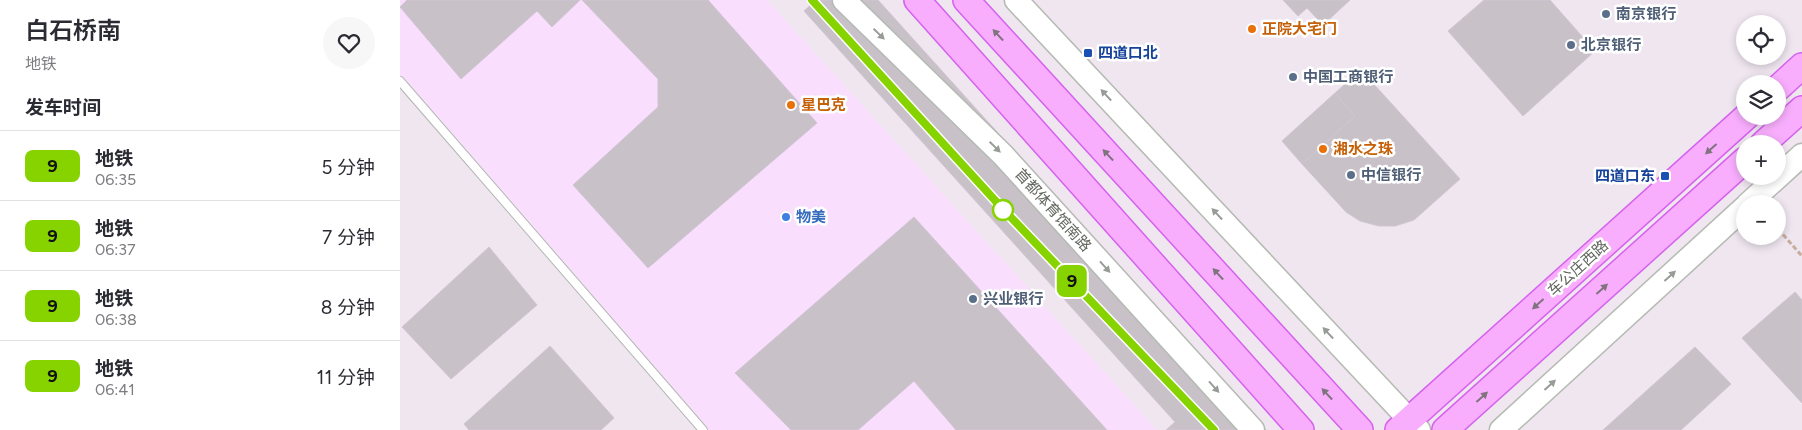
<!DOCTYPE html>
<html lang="zh">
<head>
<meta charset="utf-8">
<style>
  body { margin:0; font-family:Figtree,"Noto Sans SC",sans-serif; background:#f7f7f7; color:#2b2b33; height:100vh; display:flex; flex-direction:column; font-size:19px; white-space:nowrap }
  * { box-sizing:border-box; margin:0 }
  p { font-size:16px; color:#7c7c81 }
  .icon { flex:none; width:28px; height:28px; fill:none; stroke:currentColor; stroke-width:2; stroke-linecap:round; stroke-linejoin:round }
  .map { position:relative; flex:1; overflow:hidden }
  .sheet { display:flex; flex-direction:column; background:#fff; width:400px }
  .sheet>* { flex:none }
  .badge { padding:0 10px; border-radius:8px; font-size:18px; line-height:32px }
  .fabs { position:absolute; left:1336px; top:15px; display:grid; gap:10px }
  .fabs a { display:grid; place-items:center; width:50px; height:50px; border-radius:50%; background:#fff; box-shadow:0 2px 8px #0003; font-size:25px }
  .map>.badge { position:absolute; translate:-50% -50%; box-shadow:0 0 0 2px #fff }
  h2 { padding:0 25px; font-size:19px; line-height:45px }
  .round { display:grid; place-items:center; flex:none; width:52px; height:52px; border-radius:26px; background:#f7f7f7 }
  .headline { display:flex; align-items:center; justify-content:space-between; height:85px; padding:0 25px }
  h1 { font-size:24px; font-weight:600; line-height:38px }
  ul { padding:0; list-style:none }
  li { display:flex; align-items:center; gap:15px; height:70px; padding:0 25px; border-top:1px solid #e1e1e2 }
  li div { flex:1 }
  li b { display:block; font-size:19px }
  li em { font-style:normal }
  li .badge { min-width:55px; font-weight:700; text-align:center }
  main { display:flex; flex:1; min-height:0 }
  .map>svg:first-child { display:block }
  .commercial { fill:#f9defd }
  .building { fill:#c8c1c8; stroke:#d1c5d4 }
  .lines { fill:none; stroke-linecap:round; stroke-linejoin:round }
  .lane-casing { stroke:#b3b8b2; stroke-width:10 }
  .secondary-casing { stroke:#b5bab3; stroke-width:25 }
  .primary-casing { stroke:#d562ed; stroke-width:28 }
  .path { stroke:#c7ad9d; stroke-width:3; stroke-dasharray:5 2.5; stroke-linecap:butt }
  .lane { stroke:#fff; stroke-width:8 }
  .secondary { stroke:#fff; stroke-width:22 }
  .primary { stroke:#f8aefd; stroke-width:25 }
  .oneway { fill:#989c96 }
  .oneway2 { fill:#7f747e }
  .line-casing { stroke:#fff; stroke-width:11 }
  .line { stroke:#87d300; stroke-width:8 }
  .service-dot { fill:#5c6f8a; stroke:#fff; stroke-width:2 }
  .food-dot { fill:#e8710a; stroke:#fff; stroke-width:2 }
  .transit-dot { fill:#1a4fb4; stroke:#fff; stroke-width:2 }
  .stop-dot { fill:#fff; stroke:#87d300; stroke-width:2.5 }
  .shop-dot { fill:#3f7fe0; stroke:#fff; stroke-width:2 }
  .labels { text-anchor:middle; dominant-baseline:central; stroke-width:5; stroke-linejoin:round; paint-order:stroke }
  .service-label { font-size:15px; font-weight:bold; fill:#4e5e75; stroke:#fff; text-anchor:start }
  .food-label { font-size:15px; font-weight:bold; fill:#c56008; stroke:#fff; text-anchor:start }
  .transit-label { font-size:15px; font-weight:bold; fill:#164399; stroke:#fff; text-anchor:start }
  .street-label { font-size:15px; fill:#61665e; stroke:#fff }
  .shop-label { font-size:15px; font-weight:bold; fill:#366cbe; stroke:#fff; text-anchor:start }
</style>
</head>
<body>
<main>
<section class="sheet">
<div class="headline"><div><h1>白石桥南</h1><p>地铁</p></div><a class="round"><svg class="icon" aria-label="heart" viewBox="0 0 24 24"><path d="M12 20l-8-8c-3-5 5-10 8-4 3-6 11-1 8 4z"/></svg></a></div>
<h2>发车时间</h2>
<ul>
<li><span class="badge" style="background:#87d300;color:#111">9</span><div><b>地铁</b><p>06:35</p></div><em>5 分钟</em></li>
<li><span class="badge" style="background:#87d300;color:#111">9</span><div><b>地铁</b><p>06:37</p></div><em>7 分钟</em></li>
<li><span class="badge" style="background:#87d300;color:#111">9</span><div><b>地铁</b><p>06:38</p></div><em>8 分钟</em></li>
<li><span class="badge" style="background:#87d300;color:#111">9</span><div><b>地铁</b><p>06:41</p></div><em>11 分钟</em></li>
</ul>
</section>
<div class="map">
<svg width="1402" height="430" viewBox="0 0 1402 430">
  <rect width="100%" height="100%" fill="#efe6f0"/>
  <path class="commercial" d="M0,0H367L757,430H303L0,81Z"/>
  <g class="building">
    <path d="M7,0H180L152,27L137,11L61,79L0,7Z"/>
    <path d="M182,0H308L417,123L248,268L173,185L258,107V79Z"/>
    <path d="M416,0H478L866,430H766L775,422L404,11Z"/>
    <path d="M883,0H950L923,25L907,8L898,16Z"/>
    <path d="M1084,0H1150L1195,51L1123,116L1048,31Z"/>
    <path d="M961,70L1060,179L1014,220L995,226H979L960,221L946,212L902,164L955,116L935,93Z"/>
    <path d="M935,93L955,116L902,164L882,141Z"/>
    <path d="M514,217L707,430H556L514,381L458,430H391L335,373Z"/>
    <path d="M89,247L137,305L51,379L2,327Z"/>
    <path d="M1395,292L1402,300V403L1342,338Z"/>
    <path d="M150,346L214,418L201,430H69L64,424Z"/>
    <path d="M1295,347L1331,384L1281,430H1203Z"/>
  </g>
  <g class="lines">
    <defs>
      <path id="lane" d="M0,81L303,430"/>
      <g id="secondary">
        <path d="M444,0L603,155L853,430"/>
        <path d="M616,0L1019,430"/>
        <path d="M1348,204L1402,155"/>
        <path d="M1101,430L1345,207"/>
      </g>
      <g id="primary">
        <path d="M517,0L901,430"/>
        <path d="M566,0L960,430"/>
        <path d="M1378,88L1402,66"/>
        <path d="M1363,144L1402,109"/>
        <path d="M998,430L1347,116"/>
        <path d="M1045,430L1345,160"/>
      </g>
    </defs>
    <use href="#lane" class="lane-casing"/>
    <use href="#secondary" class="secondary-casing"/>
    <use href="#primary" class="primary-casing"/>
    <path class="path" d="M1378,229L1402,256"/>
    <use href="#lane" class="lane"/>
    <use href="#secondary" class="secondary"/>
    <use href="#primary" class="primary"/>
  </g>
  <defs><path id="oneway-solid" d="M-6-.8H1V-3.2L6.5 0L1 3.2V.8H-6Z" transform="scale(1.25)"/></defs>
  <g class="oneway">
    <use href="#oneway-solid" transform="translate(479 34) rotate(44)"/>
    <use href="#oneway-solid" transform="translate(706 95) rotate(-133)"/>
    <use href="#oneway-solid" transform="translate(595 147) rotate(44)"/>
    <use href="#oneway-solid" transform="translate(817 214) rotate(-133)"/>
    <use href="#oneway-solid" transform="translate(705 267) rotate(48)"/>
    <use href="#oneway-solid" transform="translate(1270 276) rotate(-42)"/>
    <use href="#oneway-solid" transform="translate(928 333) rotate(-133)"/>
    <use href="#oneway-solid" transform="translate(1150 385) rotate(-42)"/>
    <use href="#oneway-solid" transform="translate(814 387) rotate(48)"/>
  </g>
  <g class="oneway2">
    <use href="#oneway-solid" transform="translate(598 35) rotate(-133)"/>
    <use href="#oneway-solid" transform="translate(1311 149) rotate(138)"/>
    <use href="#oneway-solid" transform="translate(708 155) rotate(-133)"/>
    <use href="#oneway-solid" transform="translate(818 274) rotate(-133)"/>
    <use href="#oneway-solid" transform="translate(1202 289) rotate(-42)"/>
    <use href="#oneway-solid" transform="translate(1138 304) rotate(138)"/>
    <use href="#oneway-solid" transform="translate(927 394) rotate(-133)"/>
    <use href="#oneway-solid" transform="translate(1082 397) rotate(-42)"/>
  </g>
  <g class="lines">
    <defs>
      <path id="line" d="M412,0L602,208L814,430"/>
    </defs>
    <use href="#line" class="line-casing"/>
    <use href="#line" class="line"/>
  </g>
  <g class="service-dot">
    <circle cx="1206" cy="14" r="5"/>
    <circle cx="1171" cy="45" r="5"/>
    <circle cx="893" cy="77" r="5"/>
    <circle cx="951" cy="175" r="5"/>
    <circle cx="573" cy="299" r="5"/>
  </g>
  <g class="food-dot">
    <circle cx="852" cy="29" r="5"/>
    <circle cx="391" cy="105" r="5"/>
    <circle cx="923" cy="149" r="5"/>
  </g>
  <g class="transit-dot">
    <rect x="683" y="48" width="10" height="10" rx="2.5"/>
    <rect x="1260" y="171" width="10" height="10" rx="2.5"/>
  </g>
  <circle class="stop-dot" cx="603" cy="210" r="10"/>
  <circle class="shop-dot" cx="386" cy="217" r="5"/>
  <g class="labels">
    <g class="service-label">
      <text x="1216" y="14">南京银行</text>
      <text x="1181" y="45">北京银行</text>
      <text x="903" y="77">中国工商银行</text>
      <text x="961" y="175">中信银行</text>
      <text x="583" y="299">兴业银行</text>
    </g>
    <g class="food-label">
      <text x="862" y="29">正院大宅门</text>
      <text x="401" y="105">星巴克</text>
      <text x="933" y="149">湘水之珠</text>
    </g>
    <g class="transit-label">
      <text x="698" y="53">四道口北</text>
      <text x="1255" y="176" text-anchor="end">四道口东</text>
    </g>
    <g class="street-label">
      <text transform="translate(653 210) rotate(48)">首都体育馆南路</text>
      <text transform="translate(1178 268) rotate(-42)">车公庄西路</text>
    </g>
    <g class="shop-label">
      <text x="396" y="217">物美</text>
    </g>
  </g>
</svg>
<div class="fabs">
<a><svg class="icon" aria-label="locate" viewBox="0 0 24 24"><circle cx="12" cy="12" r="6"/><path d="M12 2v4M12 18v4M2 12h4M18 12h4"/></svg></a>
<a><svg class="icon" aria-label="layers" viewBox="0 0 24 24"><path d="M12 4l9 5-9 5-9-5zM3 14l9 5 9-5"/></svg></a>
<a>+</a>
<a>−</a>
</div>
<b class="badge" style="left:672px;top:281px;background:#87d300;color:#111">9</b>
</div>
</main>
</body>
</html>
